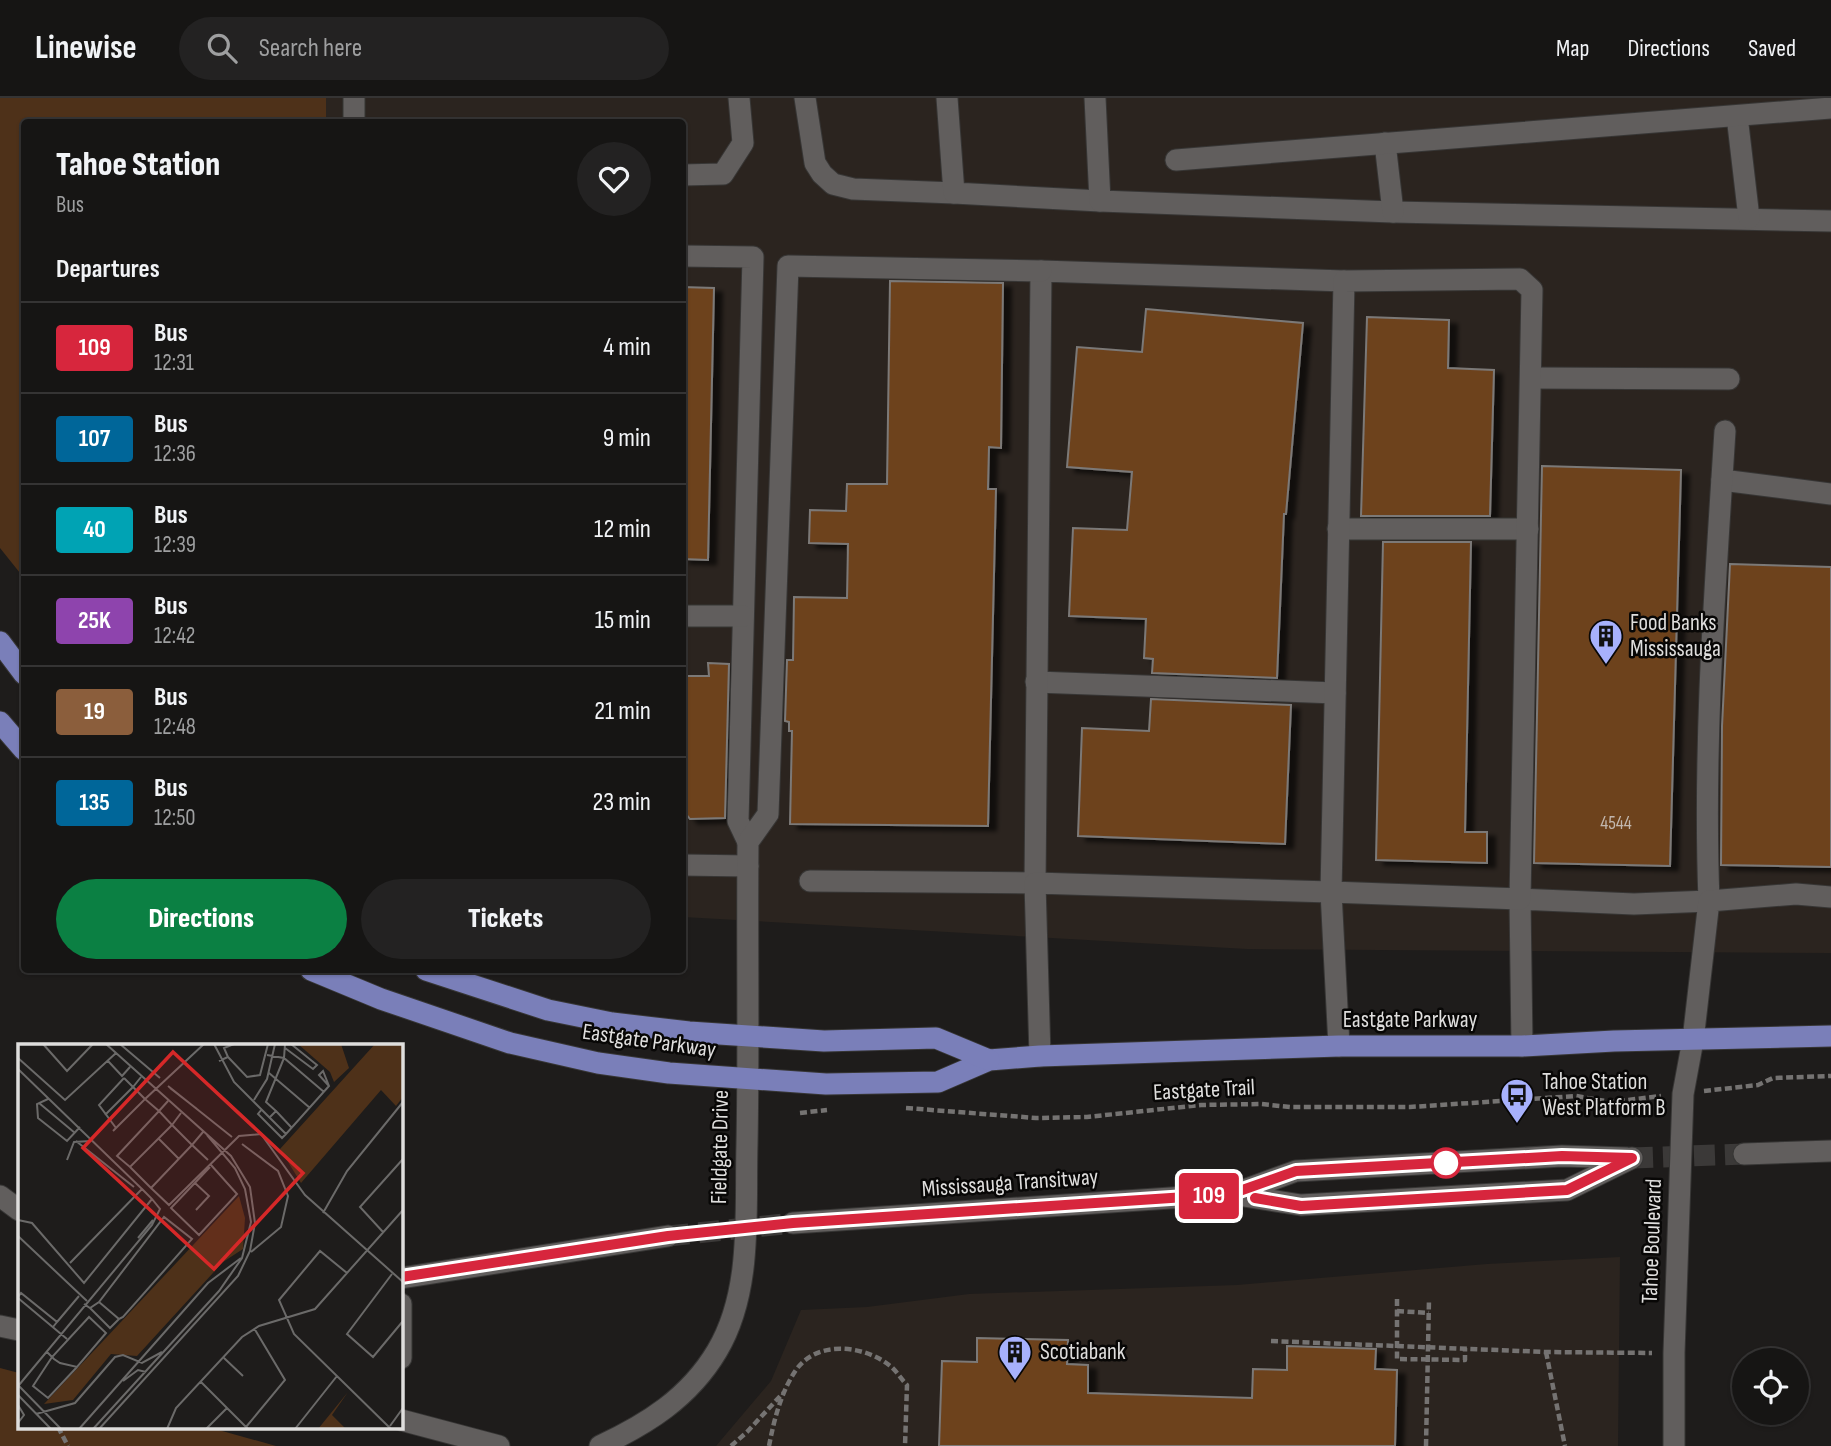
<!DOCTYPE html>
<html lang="en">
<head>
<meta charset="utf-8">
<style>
  body { margin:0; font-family:"Sofia Sans Condensed",sans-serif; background:#232222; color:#f1f3f6; height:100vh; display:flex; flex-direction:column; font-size:26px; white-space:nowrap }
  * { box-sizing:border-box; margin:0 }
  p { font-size:23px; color:#9e9fa0 }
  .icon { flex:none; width:38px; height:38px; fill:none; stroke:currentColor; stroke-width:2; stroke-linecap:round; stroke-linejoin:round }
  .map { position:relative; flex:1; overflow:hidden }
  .panel { position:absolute; left:21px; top:21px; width:665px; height:854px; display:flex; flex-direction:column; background:#161514; border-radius:7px; box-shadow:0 2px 5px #0004,0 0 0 2px #353434 }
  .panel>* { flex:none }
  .badge { padding:0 14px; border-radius:5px; font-size:24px; line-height:46px }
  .buttons { position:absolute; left:1732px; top:1250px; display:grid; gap:14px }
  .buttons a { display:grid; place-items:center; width:77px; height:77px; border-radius:50%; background:#161514; box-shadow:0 2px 5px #0004,0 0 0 2px #353434; font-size:35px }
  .map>.badge { position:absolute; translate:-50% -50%; box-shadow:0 0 0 4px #fff }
  h2 { padding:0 35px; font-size:26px; line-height:63px }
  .round { display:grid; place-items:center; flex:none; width:74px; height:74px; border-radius:37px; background:#232222 }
  .head { display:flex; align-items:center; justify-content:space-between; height:119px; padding:0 35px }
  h1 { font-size:33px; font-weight:800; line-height:52px }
  .primary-button { display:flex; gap:14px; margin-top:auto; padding:14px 35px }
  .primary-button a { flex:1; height:80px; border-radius:42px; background:#0b8043; color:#fff; font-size:28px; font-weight:800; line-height:80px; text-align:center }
  .primary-button a+a { background:#232222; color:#f1f3f6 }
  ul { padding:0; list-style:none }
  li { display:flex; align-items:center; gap:21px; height:91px; padding:0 35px; border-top:2px solid #353434 }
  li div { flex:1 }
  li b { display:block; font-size:26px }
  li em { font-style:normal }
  li .badge { min-width:77px; font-weight:700; text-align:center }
  header { display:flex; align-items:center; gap:42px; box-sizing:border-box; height:98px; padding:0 35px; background:#161514; border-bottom:2px solid #353434 }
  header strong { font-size:33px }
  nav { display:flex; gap:38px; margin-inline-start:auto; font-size:24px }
  .search { width:490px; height:63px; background:#232222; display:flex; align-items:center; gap:18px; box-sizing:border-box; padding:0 24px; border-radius:38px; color:#9e9fa0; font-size:26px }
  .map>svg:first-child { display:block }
  .built { fill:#2b241f }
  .green { fill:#4e3119 }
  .building { fill:#6d421f; stroke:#7b7977; stroke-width:2; filter:url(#shadow) }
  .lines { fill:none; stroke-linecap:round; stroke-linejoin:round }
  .minor-tunnel { stroke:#3b3938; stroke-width:21; stroke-dasharray:21 10; stroke-linecap:butt }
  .minor-casing { stroke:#373635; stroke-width:23 }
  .major-casing { stroke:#373635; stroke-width:23 }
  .path { stroke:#757372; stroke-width:4.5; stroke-dasharray:7 3.5; stroke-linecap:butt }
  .minor { stroke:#615e5d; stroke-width:21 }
  .major { stroke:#7a7fb9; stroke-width:21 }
  .line-casing { stroke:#fff; stroke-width:16 }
  .line { stroke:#d7263d; stroke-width:10 }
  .stop-dot { fill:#fff; stroke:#d7263d; stroke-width:3.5 }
  .labels { text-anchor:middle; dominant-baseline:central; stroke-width:5; stroke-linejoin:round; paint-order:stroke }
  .number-label { font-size:19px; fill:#c2b7ae }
  .poi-label { font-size:23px; fill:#dfdedd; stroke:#080706; text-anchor:start }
  .street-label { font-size:23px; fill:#dfdedd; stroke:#080706 }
  .inset-road { fill:none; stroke:#6b6a69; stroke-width:2 }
  .view { fill:#d62828; fill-opacity:0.15; stroke:#d62828; stroke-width:3.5 }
  .inset-edge { fill:none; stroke:#dfdedd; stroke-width:3.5 }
</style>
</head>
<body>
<header>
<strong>Linewise</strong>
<div class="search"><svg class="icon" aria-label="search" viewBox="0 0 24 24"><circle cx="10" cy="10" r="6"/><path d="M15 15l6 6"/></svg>Search here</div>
<nav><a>Map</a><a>Directions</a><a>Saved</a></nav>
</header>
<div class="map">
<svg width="1831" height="1348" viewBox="0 0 1831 1348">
  <defs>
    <filter id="shadow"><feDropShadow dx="8" dy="4.5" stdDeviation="2" flood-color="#0009"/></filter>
  </defs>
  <rect width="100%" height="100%" fill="#1e1c1b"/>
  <g class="built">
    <path d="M326,0H1831V855L1247,851L683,819L682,24H326Z"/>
    <path d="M1620,1159L1618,1348H716L771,1283L801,1212L867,1209L969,1196L1237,1187L1487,1166Z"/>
  </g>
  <g class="green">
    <path d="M0,0H326V24H24V480L0,450Z"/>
    <path d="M0,1270L19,1275V1329H208L276,1348H0Z"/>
  </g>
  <g class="building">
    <path d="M890,183L1003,185L1001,350L989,349L988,391H996L988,728L790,726L792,633H789V624L785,623L787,562H793L794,499L847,500L848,446L809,445L810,412L846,413L847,386H887Z"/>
    <path d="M682,189L714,190L708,462L682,461Z"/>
    <path d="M1146,211L1303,225L1286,416H1284L1277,580L1152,575L1153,561L1144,560L1146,521L1069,518L1073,430L1127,432L1132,374L1067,369L1077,249L1142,254Z"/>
    <path d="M1367,219L1449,222L1448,270L1494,272L1490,418H1361Z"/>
    <path d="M1542,368L1681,372L1670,768L1534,765Z"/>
    <path d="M1383,444H1471L1465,734H1487V765L1376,762Z"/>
    <path d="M1730,466L1831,469V769L1721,767L1722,628Z"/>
    <path d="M708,565L729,566L725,720L690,721L682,711V578H709Z"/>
    <path d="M1151,601L1291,607L1285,746L1078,738L1082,630L1149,633Z"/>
    <path d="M977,1240L1068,1242L1067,1266L1088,1267V1295L1252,1300L1253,1271L1287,1272V1248L1376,1251L1375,1271L1397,1272L1395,1348H939L942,1263L977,1264Z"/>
  </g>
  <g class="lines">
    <g class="minor-tunnel">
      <path d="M1632,1060L1744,1056"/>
      <path d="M668,1138L793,1125"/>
    </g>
    <defs>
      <g id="minor">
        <path d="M354,0V24"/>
        <path d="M805,0L815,65L822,76L833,86L853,91L954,95"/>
        <path d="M947,0L954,95L1100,103"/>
        <path d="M1095,0L1100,103L1393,114L1831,123"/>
        <path d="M1737,18L1749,120"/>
        <path d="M1385,45L1393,114"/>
        <path d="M1176,62L1831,10"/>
        <path d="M682,77L723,76L743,45L739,0"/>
        <path d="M682,158L753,159L738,723L748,744"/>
        <path d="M1532,280L1729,281"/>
        <path d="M1722,382L1831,396"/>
        <path d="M1338,431H1528"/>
        <path d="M682,518H743"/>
        <path d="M1036,584L1335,595"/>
        <path d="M682,767L748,768"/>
        <path d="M810,783L1035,785L1041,173L1344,183"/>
        <path d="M1522,948L1520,801L1634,806L1709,803C1703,647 1715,490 1725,333"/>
        <path d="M1040,958L1035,785L1331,794L1344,183L1520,181L1532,192L1520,801L1331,794L1339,948"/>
        <path d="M1744,1056L1831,1053"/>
        <path d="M1233,1096L1296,1073L1562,1058L1627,1060"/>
        <path d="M0,1098L19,1112"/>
        <path d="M793,1125L1231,1096L1301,1107L1567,1092L1632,1060"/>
        <path d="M401,1180L668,1138"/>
        <path d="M401,1206V1260"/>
        <path d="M0,1228L19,1232"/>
        <path d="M401,1322L499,1348"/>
        <path d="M600,1348C647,1326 689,1300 717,1253C753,1193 745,1114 747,1046C749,946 747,845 748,744L768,716L788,168L1041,173"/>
        <path d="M1674,1348V1255L1683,996L1693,942L1709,803L1796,796L1831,799"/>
      </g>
      <g id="major">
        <path d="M0,544L24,576"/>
        <path d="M0,624L24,652"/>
        <path d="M311,872L381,901L510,945L598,965L669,975L826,986L938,984L989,962L1040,958L1339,948H1522L1614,943L1831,938"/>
        <path d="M426,872L548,912L612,925L689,934L824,943L936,940L989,962"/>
      </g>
    </defs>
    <use href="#minor" class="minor-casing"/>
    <use href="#major" class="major-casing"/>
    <g class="path">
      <path d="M1704,993L1758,987L1773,980L1831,978"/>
      <path d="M906,1010L1036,1020L1087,1019L1201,1007L1261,1006L1290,1009H1410L1576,998L1611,1004L1661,998"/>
      <path d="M800,1015L827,1012"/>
      <path d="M1397,1201V1261L1465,1262V1250"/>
      <path d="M1397,1213L1429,1215"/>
      <path d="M1271,1243L1546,1254L1652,1255"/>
      <path d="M1546,1254L1565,1348"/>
      <path d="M58,1329L68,1348"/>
      <path d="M731,1348L747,1334L783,1295"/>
      <path d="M769,1348C774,1322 781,1294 796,1272C817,1242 863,1247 889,1267C896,1272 901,1281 907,1287L905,1348"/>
      <path d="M1426,1348L1429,1201"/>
    </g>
    <use href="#minor" class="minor"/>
    <use href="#major" class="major"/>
  </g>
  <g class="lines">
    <defs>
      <path id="line" d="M401,1179L668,1138L793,1125L1231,1096L1296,1073L1562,1058L1632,1060L1567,1092L1301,1108L1255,1100"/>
    </defs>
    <use href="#line" class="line-casing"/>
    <use href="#line" class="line"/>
  </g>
  <defs>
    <symbol id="building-pin" viewBox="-11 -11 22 30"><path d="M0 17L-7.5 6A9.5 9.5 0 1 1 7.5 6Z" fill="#a7b1fc" stroke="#080706"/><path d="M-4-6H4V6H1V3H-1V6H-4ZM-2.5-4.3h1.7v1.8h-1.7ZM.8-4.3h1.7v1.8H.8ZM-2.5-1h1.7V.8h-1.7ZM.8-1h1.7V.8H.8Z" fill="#111"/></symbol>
    <symbol id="bus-pin" viewBox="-11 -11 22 30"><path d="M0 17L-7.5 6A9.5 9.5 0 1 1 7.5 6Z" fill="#a7b1fc" stroke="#080706"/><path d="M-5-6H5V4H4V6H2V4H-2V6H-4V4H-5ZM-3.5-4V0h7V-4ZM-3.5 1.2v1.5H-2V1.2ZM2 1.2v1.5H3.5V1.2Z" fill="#111"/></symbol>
  </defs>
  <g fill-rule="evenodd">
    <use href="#building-pin" x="1587" y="519" width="38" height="52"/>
    <use href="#bus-pin" x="1498" y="978" width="38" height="52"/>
    <use href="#building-pin" x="996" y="1235" width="38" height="52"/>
  </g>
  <circle class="stop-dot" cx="1446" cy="1065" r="14"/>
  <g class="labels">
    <g class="number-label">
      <text x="1616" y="725">4544</text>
    </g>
    <g class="poi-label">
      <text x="1630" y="525">Food Banks<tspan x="1630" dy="26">Mississauga</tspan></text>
      <text x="1542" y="984">Tahoe Station<tspan x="1542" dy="26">West Platform B</tspan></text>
      <text x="1040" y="1254">Scotiabank</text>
    </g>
    <g class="street-label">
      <text x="1410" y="922">Eastgate Parkway</text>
      <text transform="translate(649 943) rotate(8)">Eastgate Parkway</text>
      <text transform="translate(1204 992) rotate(-3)">Eastgate Trail</text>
      <text transform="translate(720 1049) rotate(-89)">Fieldgate Drive</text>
      <text transform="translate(1010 1085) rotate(-4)">Mississauga Transitway</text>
      <text transform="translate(1652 1143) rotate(-88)">Tahoe Boulevard</text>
    </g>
  </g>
  <g transform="translate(18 946)">
    <rect width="385" height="385" fill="#1e1c1b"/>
    <path d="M280,0H323L331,24L316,38L312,28ZM357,0H385V53L378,62L363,46L283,139L262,105ZM221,152L227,174L225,205L205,218L119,312L93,310L55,356L26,360ZM330,348L314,371L328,385H300Z" fill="#4e3119"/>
    <path class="inset-road" d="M25,0L49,27L75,0M102,0L142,34M196,0L216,38L268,90L311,42L305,27L301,31L311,42M267,4L295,25L299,21L273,0M249,11L266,14L267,0M210,13L229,33L242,31L250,0M0,14L47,56L98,9M90,17L104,32L112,23M201,17L210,13L206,4L216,0M0,25L124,145L52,219M251,29L292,64M106,34L115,43L123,33M150,42L214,93M152,44L179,65M30,55L19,60L20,74L49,97L62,83M236,56L249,35L257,0M21,59L57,89M244,65L240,70L264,94L268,90M258,67L273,83M163,69L154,81L141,67L99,112L112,123L154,81L174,101L185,88M87,71L115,43L127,55L186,0M252,73L258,67L248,58L266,14L306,48M98,84L81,61L106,34M95,87L127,55L141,67L150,57M140,94L161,115M58,97L116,143M224,100L260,127L270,152L263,183L233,208M49,116L56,98L73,97M112,123L133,144L174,101L190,116M192,123L153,164L181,191L219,150L193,121M177,139L191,152L178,166M133,144L151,161L221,92L243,90L287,151L385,238M305,169L329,127L385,58M0,176L14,179L66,239L134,155L124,145M365,188L342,163L385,115M0,192L69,257M120,194L135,176M329,229L302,207L261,256L276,290L373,385M374,230L329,290L355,313L385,277M0,253L3,249L39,278L35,283M0,254L49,295M66,260L72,264L81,258L146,173L174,195L105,273L101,275L81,258M72,264L92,284L101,275M39,278L61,252M29,308L36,315L42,319L59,323L88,289L71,273L34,313L15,342L30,354L59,323M206,314L225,332M105,337L120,326L128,328M183,338L230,385M0,341L43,385M1,341L134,181L142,165L134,155M0,351L33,385M0,361L6,371L0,379M18,370L57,359L97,313L105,311L124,319L144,308M372,382L385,364M228,383L267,336L236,284M61,385L190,239L223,214M75,385L201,247L224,214L233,178L227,145L217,124L189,91M81,385L220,232L232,207L237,179L232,143L213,112L88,0M149,385L158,364L224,293L241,282L297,265L385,166M188,385L209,364M277,385L319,332"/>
    <path class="view" d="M155,8L285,129L196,225L65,104Z"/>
    <rect width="385" height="385" class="inset-edge"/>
  </g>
</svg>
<div class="buttons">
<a><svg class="icon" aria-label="locate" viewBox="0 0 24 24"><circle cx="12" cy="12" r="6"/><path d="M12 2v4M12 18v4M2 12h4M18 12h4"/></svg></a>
</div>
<b class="badge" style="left:1209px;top:1098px;background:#d7263d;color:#fff">109</b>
<section class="panel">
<div class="head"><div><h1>Tahoe Station</h1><p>Bus</p></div><a class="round"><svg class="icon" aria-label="heart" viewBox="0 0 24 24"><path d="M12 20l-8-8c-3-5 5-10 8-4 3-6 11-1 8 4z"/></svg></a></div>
<h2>Departures</h2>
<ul>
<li><span class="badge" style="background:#d7263d;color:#fff">109</span><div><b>Bus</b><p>12:31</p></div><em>4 min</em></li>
<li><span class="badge" style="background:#069;color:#fff">107</span><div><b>Bus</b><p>12:36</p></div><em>9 min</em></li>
<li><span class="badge" style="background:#00a3b4;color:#fff">40</span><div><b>Bus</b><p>12:39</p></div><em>12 min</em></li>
<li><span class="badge" style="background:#8e44ad;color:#fff">25K</span><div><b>Bus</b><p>12:42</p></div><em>15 min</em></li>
<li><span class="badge" style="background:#8b5e3c;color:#fff">19</span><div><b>Bus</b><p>12:48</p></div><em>21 min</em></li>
<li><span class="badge" style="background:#069;color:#fff">135</span><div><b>Bus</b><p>12:50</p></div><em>23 min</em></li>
</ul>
<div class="primary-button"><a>Directions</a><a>Tickets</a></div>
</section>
</div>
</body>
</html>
